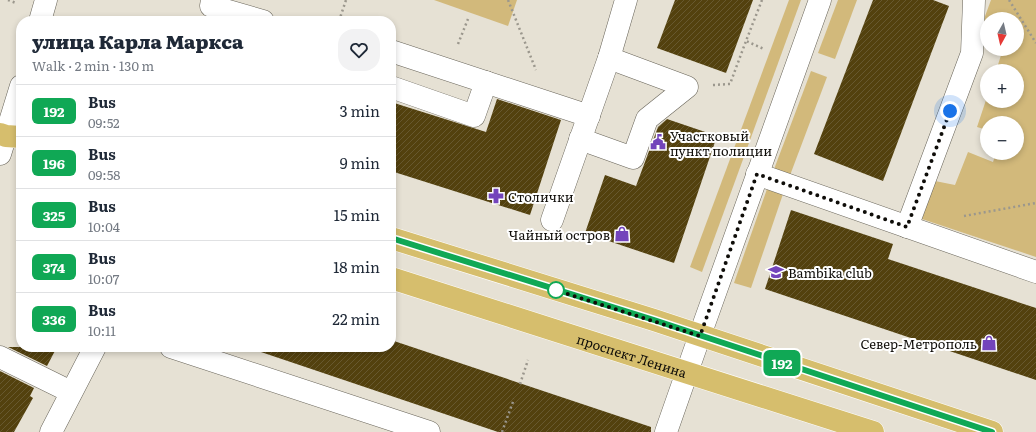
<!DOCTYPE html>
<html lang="en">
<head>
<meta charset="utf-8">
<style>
  body { margin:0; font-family:Literata,serif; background:#f2f2f3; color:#1f2937; height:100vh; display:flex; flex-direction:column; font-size:15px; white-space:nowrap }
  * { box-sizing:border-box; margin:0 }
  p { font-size:13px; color:#747a83 }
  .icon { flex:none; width:22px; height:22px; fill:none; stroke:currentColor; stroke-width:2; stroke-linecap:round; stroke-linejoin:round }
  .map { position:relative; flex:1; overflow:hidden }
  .panel { position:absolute; left:16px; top:16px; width:380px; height:336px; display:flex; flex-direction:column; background:#fff; border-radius:16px; box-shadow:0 2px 6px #0003 }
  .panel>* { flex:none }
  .badge { padding:0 8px; border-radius:6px; font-size:14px; line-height:26px }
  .needle { width:26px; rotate:188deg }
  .buttons { position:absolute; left:980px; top:12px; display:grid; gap:8px }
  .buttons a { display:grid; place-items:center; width:44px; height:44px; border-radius:50%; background:#fff; box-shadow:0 2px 6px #0003; font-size:20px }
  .you { position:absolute; width:20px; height:20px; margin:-10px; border:3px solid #fff; border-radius:50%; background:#1a73e8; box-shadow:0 0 0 6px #1a73e833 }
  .map>.badge { position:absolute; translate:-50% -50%; box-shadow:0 0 0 2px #fff }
  .round { display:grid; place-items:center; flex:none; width:42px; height:42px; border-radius:16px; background:#f2f2f3 }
  .summary { display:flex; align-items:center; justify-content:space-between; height:68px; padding:0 16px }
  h1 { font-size:19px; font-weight:800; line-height:30px }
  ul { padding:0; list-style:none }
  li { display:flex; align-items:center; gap:12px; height:52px; padding:0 16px; border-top:1px solid #e0e1e3 }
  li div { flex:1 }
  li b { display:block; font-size:15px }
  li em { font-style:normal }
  li .badge { min-width:44px; font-weight:700; text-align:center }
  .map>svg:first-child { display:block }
  .grass { fill:#d2b97b }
  .building { fill:url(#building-hatch) }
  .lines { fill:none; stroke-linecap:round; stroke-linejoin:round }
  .minor-casing { stroke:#686459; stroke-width:23 }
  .major-casing { stroke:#fff; stroke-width:23 }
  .path { stroke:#9b978d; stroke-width:2.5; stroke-dasharray:2 3; stroke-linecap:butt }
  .minor { stroke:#fff; stroke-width:22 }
  .major { stroke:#d6be6d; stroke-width:22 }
  .line-casing { stroke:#fff; stroke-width:9 }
  .line { stroke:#10a855; stroke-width:6 }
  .walk { stroke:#0f0d09; stroke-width:4; stroke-dasharray:0 7.2 }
  .stop-dot { fill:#fff; stroke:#10a855; stroke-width:2 }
  .labels { text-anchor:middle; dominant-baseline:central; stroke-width:4; stroke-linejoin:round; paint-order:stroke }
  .poi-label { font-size:13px; fill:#0f0d09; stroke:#fff; text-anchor:start }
  .street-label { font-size:13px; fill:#0f0d09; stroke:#fff }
</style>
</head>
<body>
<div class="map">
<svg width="1036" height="432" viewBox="0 0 1036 432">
  <defs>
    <pattern id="building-hatch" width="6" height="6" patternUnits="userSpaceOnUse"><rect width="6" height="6" fill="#53410e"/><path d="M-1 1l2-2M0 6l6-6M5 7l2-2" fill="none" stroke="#67582f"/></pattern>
  </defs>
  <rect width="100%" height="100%" fill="#e6e1d4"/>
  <g class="grass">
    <path d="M434,0H517L508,26Z"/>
    <path d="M789,0H801L702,272L690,267Z"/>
    <path d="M838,0H857L835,59L818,53Z"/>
    <path d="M991,0H1036V257L922,219L935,181L955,185L968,152L993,162L996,153H1017V123H987V130L977,127L987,97V101H1017V71H996L1003,49H1017V19H987V29L981,27Z"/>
    <path d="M811,71L827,77L789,178L773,172Z"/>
    <path d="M767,189L783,194L751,288L734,283Z"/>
  </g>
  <g class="building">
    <path d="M675,0H753L726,73L657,48Z"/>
    <path d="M873,0H933L949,6L883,181L814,154Z"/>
    <path d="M497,99L561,120L530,215L391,171V102L486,132Z"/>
    <path d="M667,119L717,136L674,263L585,233L605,175L636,186L658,127Z"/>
    <path d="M791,210L893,244L888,259L1036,308V380L765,289Z"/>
    <path d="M391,340L651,427V432H498L258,351L259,347H391Z"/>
    <path d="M8,347H57L47,366Z"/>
    <path d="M0,371L34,388L30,396L33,398L14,432H0Z"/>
  </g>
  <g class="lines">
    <defs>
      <g id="minor">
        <path d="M212,0L211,6L263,21"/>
        <path d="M40,21L46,0"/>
        <path d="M391,51L589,116"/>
        <path d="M391,87L474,116L486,82"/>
        <path d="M580,139L633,158L647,119L687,87L609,58"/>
        <path d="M0,154L21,86"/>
        <path d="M757,174L1036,272"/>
        <path d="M552,220L609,58L626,0"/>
        <path d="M907,227L972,53L974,0"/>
        <path d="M171,347L429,432"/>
        <path d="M0,357L71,392"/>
        <path d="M51,432L95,347"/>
        <path d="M666,432L700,335L820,0"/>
      </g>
      <g id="major">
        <path d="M0,134L6,136L21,137"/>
        <path d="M391,238L654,320L992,432"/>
        <path id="s1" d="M391,278L873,432"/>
      </g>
    </defs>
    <use href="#minor" class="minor-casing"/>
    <use href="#major" class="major-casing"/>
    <g class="path">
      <path d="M8,0L16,3"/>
      <path d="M508,0L536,70"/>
      <path d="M762,0L746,41L764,49"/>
      <path d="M1009,0L1036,43"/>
      <path d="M339,21L346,0"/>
      <path d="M458,44L468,19"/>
      <path d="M713,85L730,84L746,41"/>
      <path d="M964,216L1036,203"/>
      <path d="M520,384L528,360"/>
      <path d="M502,432L514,399"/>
    </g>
    <use href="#minor" class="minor"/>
    <use href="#major" class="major"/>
  </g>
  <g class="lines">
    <defs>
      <path id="line" d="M391,238L654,320L992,432"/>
    </defs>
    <use href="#line" class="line-casing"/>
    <use href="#line" class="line"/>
    <path class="walk" d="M556,290H555L700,336L757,174L907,227L950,111"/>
  </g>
  <defs>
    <symbol id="civic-bare" viewBox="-9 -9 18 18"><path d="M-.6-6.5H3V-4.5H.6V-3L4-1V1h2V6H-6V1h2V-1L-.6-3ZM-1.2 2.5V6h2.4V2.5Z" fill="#7344bb" stroke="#fff" stroke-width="2.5" paint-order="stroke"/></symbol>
    <symbol id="pharmacy-bare" viewBox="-9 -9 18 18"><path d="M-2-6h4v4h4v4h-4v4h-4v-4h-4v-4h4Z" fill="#7344bb" stroke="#fff" stroke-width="2.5" paint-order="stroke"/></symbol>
    <symbol id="shop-bare" viewBox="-9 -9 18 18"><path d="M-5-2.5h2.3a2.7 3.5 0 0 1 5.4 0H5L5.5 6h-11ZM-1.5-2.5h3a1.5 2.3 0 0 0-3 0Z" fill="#7344bb" stroke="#fff" stroke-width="2.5" paint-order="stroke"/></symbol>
    <symbol id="school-bare" viewBox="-9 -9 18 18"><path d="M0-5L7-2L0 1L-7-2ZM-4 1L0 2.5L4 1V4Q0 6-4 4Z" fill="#7344bb" stroke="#fff" stroke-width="2.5" paint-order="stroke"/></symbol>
  </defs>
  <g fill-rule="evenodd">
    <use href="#civic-bare" x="647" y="131" width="22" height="22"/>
    <use href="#pharmacy-bare" x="485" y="185" width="22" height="22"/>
    <use href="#shop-bare" x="611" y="223" width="22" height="22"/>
    <use href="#school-bare" x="765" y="261" width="22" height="22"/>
    <use href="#shop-bare" x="978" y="332" width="22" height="22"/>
  </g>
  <circle class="stop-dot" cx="556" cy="290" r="8"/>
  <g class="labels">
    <g class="poi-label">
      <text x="670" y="135">Участковый<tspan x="670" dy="15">пункт полиции</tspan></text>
      <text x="508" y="196">Столички</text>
      <text x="610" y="234" text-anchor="end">Чайный остров</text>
      <text x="788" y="272">Bambika club</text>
      <text x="977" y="343" text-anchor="end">Север-Метрополь</text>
    </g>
    <g class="street-label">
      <text stroke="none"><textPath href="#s1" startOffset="253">проспект Ленина</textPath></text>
    </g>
  </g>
</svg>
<div class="buttons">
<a><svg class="needle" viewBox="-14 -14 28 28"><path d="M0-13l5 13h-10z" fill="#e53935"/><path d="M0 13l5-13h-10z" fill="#747a83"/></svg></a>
<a>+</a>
<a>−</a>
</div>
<div class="you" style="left:950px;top:111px"></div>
<b class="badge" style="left:782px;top:363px;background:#10a855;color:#fff">192</b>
<section class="panel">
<div class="summary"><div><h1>улица Карла Маркса</h1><p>Walk · 2 min · 130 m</p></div><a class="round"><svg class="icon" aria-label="heart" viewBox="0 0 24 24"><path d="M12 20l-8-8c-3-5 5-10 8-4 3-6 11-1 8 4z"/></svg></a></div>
<ul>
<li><span class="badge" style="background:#10a855;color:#fff">192</span><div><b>Bus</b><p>09:52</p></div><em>3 min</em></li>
<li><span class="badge" style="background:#10a855;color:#fff">196</span><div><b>Bus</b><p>09:58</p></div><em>9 min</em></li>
<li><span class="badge" style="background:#10a855;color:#fff">325</span><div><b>Bus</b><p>10:04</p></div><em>15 min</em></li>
<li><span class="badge" style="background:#10a855;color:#fff">374</span><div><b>Bus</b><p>10:07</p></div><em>18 min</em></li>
<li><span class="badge" style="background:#10a855;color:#fff">336</span><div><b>Bus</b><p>10:11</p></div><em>22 min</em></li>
</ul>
</section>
</div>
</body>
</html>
